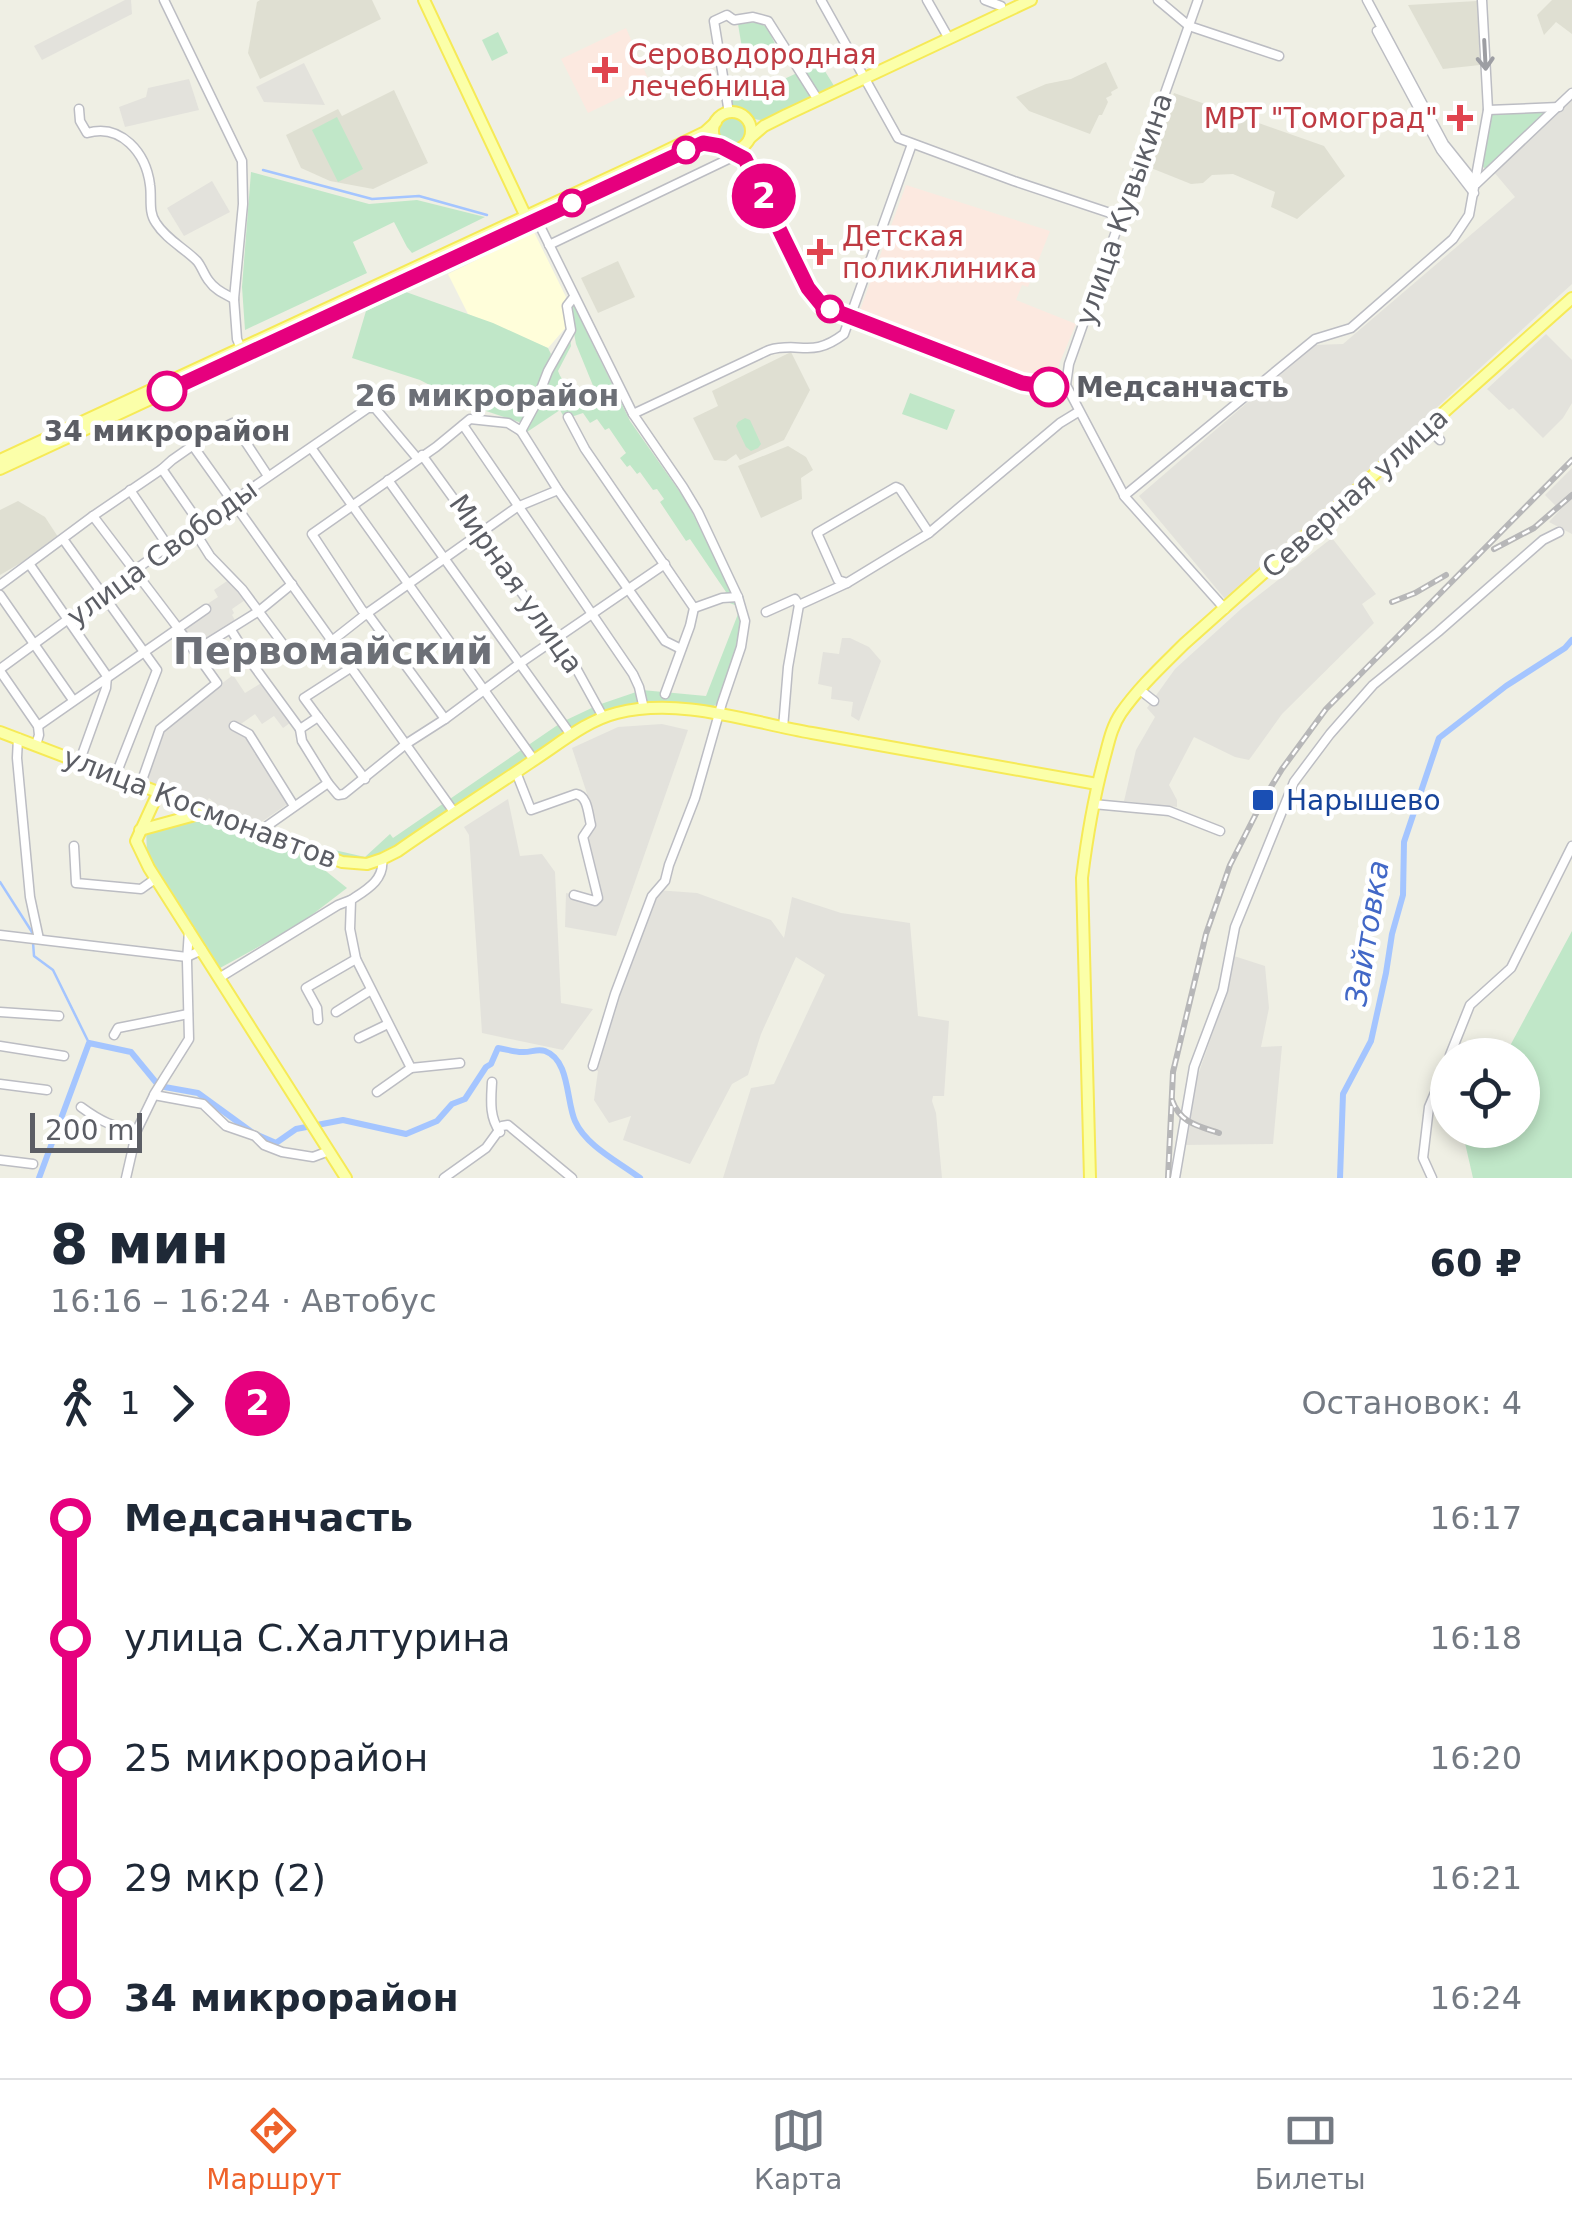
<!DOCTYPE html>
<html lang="ru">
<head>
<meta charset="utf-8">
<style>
  body { margin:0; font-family:"DejaVu Sans",sans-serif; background:#f2f2f3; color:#1f2937; height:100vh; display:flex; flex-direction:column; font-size:38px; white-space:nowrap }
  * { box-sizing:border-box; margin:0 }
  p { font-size:32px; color:#747a83 }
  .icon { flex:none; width:55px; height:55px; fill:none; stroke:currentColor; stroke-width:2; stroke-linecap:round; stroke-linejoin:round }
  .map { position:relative; height:1178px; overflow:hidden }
  .drawer { display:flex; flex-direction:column; background:#fff; flex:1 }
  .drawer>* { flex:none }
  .badge { padding:0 20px; border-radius:32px; font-size:35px; line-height:65px }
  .tools { position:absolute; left:1430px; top:1038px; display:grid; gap:20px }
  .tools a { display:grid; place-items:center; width:110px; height:110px; border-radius:50%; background:#fff; box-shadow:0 5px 15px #0003; font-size:50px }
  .scale { position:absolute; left:30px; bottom:25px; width:112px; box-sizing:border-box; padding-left:10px; border:5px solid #5c5e65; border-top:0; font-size:28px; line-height:35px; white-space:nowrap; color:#5c5e65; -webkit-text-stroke:8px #fff; paint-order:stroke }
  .map>.badge { position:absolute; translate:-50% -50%; box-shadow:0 0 0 5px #fff }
  .legs { display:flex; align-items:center; gap:15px; height:110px; padding:0 50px; font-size:32px }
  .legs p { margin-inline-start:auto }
  .summary { display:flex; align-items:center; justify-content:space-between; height:170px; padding:0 50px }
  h1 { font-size:55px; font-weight:800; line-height:75px }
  ul { padding:0 50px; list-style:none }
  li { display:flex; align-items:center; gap:35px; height:120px; font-size:38px }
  li i { display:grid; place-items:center; width:15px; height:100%; margin:0 12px; background:currentColor }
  li i::after { content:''; width:25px; height:25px; margin:-12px; border:8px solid; border-radius:50%; background:#fff }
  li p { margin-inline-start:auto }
  li:first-child i { background:linear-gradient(#0000 50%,currentColor 0) }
  li:last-child i { background:linear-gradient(currentColor 50%,#0000 0) }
  .tabs { display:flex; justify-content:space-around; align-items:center; height:140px; border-top:2px solid #e0e1e3; background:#fff; font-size:28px; color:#747a83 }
  .tabs a { display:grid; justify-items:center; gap:5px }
  .tabs .on { color:#ee622b }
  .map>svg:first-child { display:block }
  .commercial { fill:#fffeda }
  .industrial { fill:#e3e2dc }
  .education { fill:#dfdfd2 }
  .medical { fill:#fce9e0 }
  .green { fill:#c0e7c8 }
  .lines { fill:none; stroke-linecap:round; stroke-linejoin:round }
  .stream { stroke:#a4c5ff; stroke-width:2.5 }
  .river { stroke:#a4c5ff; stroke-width:6 }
  .minor-casing { stroke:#bcbdc3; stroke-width:11 }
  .major-casing { stroke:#f6ea57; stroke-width:14 }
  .minor { stroke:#fff; stroke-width:8 }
  .major { stroke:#fbffa9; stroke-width:10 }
  .rail-casing { stroke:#b7b7b8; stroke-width:6 }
  .rail { stroke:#fff; stroke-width:2.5; stroke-dasharray:8; stroke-linecap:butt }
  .oneway { stroke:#9d9ea3 }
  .line-1-casing { stroke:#fff; stroke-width:22 }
  .line-1 { stroke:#e6007e; stroke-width:15 }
  .health-dot { fill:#e0444e; stroke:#fff; stroke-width:4 }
  .stop-1-dot { fill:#fff; stroke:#e6007e; stroke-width:5 }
  .transit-dot { fill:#1a4fb4; stroke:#fff; stroke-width:4 }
  .labels { text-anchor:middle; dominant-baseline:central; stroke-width:9; stroke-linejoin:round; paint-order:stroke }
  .health-label { font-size:28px; fill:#be3a42; stroke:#fff; text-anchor:start }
  .street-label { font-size:28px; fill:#5c5e65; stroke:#fff }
  .stop-label { font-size:28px; font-weight:bold; fill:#5c5e65; stroke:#fff; text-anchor:start }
  .transit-label { font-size:28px; fill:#164399; stroke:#fff; text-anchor:start }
  .neighbourhood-label { font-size:30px; font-weight:bold; fill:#6d7077; stroke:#fff }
  .water-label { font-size:30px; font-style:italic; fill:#4268c7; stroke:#fff }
  .district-label { font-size:38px; font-weight:bold; fill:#6d7077; stroke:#fff }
</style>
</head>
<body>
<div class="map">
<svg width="1572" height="1178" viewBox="0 0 1572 1178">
  <rect width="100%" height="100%" fill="#efefe4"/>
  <path class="commercial" d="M534,232L566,297L564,306L568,325L548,348L468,314L448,274Z"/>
  <g class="industrial">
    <path d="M125,0H131L132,14L42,60L34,46Z"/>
    <path d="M304,63L325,105L264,102L256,87Z"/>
    <path d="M189,79L199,110L125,127L119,107L146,97L148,88Z"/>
    <path d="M1572,96V284L1226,600L1139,496L1314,345L1343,344L1515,197L1493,171Z"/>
    <path d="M212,181L230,212L184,236L167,208Z"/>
    <path d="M1546,334L1572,360V403L1563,418L1543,438L1513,408L1509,410L1487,389Z"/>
    <path d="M1572,468V534L1549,522L1560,510L1545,495Z"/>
    <path d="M1332,538L1376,594L1362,604L1374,623L1282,714L1249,760L1235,757L1194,737L1169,785L1177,800V807L1124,801L1136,750L1155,717L1147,708L1175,669L1241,609Z"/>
    <path d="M230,579L248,598L232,609L234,613L232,615L237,624L196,649L177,624L218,597L214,590Z"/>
    <path d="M842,638H850L869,647L881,661L859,721L851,716L853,702L831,699L832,687L818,684L823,652L839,654Z"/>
    <path d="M233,675L245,693L263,682L290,723L283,728L274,716L262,724L255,714L238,726L289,803L257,825L226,812L209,798L204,805L143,779L161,730Z"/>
    <path d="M662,724L688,730L616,936L565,927L566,893L603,901L583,840L596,821L572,748L618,727Z"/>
    <path d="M508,799L520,856L542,854L555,872L561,1003L593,1009L563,1050L482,1033L469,835L464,827Z"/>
    <path d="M656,890L697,893L771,920L784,938L792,897L841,913L910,923L918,1016L949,1021L944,1096H933L932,1101L936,1113L942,1178H723L751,1088L774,1084L825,975L796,957L761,1034L748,1075L732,1084L690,1164L623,1140L631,1116L609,1123L594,1100L598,1071L592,1068Z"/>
    <path d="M1234,956L1265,966L1269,1008L1261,1047L1282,1046L1273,1144L1182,1145L1193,1089L1218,1018Z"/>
  </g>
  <g class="education">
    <path d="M260,0H372L381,19L260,79L248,53L257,2Z"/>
    <path d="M1552,0H1572V34L1556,22L1544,35L1537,15Z"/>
    <path d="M1477,1L1480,65L1443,69L1408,5Z"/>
    <path d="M1106,62L1118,88L1111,92L1112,95L1106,98L1108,102L1102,115H1099L1090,134L1029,111L1016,97L1046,84L1071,79Z"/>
    <path d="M394,90L428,163L373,189L330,181L301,168L286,135L338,109L342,116Z"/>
    <path d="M1174,93L1324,146L1345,176L1297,219L1271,207L1275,192L1233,174L1212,175L1203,183L1191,184L1146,166Z"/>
    <path d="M618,261L635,297L598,313L581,278Z"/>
    <path d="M791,352L810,390L784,440L740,460L736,454L726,461L714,460L693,418L718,406L712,391Z"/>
    <path d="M788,446L806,457L813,470L801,478L802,499L761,518L738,466Z"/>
    <path d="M18,501L45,517L60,540L0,575V510Z"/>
  </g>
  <g class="medical">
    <path d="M626,28L650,83L588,113L561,59Z"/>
    <path d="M906,185L1050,231L1028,287L1022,285L1016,300L1076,324L1055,374L1039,379L859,313Z"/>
  </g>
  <g class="green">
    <path d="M757,22L767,27L776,46L744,60L738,24Z"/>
    <path d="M498,32L508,53L492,61L482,40Z"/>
    <path d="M816,64L819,70L823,68L836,89L820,96L803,74Z"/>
    <path d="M797,73L811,94V100C796,107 772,124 755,119C745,116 742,111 731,110L730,102L734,99L740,100Z"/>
    <path d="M1544,111L1545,114L1489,167L1484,168L1482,165L1489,113Z"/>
    <path d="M337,117L363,169L338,182L312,130Z"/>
    <circle cx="731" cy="132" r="14"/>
    <path d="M251,172L369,204L417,200L485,217L412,253L407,247L394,222L353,242L367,273L245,330L242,287Z"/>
    <path d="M406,292L493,323L548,348L551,354L522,423L468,405L420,380L352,358L366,311Z"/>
    <path d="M573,304L630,421L687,502L741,611L742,634L718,703L711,708L608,713L379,858L348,861L269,830L330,849L365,857L390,834L393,838L562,722L598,705L642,690L706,696L738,614L735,605L718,599L726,592L690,539L686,541L660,502L664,499L657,489L653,490L640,472L637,474L630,465L627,467L620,458L626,453L609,428L605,430L597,419L590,423L583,413L565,419L560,410L524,434L549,373L570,337L571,346L558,371C564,388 578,393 594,388L576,344L569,307Z"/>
    <path d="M910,393L955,410L947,430L902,414Z"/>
    <path d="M745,418L750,420L761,444L758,448L751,451L746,447L736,426L738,422Z"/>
    <path d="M192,820L302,852L347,888L300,924L220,968L147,853L146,829Z"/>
    <path d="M1572,931V1178H1473L1462,1130H1522V1055H1505Z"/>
  </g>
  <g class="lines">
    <g class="stream">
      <path d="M263,170L372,199L419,196L487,215"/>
      <path d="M0,882L32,932V936"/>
      <path d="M33,942L34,956L53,970L89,1043"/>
    </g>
    <g class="river">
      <path d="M39,1178L89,1043L131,1052L159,1086L198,1093L253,1133L276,1143L296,1129L343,1120L406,1134L437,1121L452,1104L465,1099L486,1067L491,1064L498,1048C506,1049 514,1052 522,1052C530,1053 537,1048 545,1051C570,1060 566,1101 575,1121C586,1146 619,1162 640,1178"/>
      <path d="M1340,1178L1343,1094L1371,1041L1386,973L1392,934L1403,895L1404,842L1439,738L1506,686L1565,648L1572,640"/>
    </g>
    <defs>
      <g id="minor">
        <path d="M164,0L242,161L243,204L234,299L237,339L242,351"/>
        <path d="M821,0L898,138L1014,181L1122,217"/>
        <path d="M927,0L948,37"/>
        <path d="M985,0L1001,6"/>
        <path d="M1158,0L1189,26L1279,56"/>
        <path d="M1198,0L1069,364L1066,385L1125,497L1225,609"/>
        <path d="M1367,0L1444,144L1476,184L1572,93"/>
        <path d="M1377,31L1441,150L1474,193"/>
        <path d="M79,109L80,121L87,133C121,123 146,153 150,185C152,198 148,212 156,223C166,239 184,248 197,261C202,267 204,275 209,281C215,290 225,294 234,299"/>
        <path d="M1488,110L1559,107"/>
        <path d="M729,113L714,21L727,15L734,20L753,17L768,21L818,100"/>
        <path d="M730,150L745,159L807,288L821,304L829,309L1022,383L1043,388L1066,385"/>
        <path d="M537,220L633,414L683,487L698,512L738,597L745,621L741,647L722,703L695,798L669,865L665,881L652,896L615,994L593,1066"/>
        <path d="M549,245L739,154"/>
        <path d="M633,414L769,350C801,341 811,359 844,334L912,144"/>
        <path d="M568,417L585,449L694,608L690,626L665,694"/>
        <path d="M463,425L633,674L639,687L644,709"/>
        <path d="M1428,428L1440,440"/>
        <path d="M521,431L558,490L665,641L681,649"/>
        <path d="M193,446L454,812"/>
        <path d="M312,449L534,760"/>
        <path d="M422,455L576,668L603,717"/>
        <path d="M162,469L200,524"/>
        <path d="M388,480L571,735"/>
        <path d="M130,490L168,546"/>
        <path d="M1124,496L1315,339L1351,328L1453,239L1469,215L1488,110L1482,0"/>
        <path d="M93,516L178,628L217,683L160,729L140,786"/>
        <path d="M193,529L210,556L242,589L297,663"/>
        <path d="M63,539L157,670L115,777"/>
        <path d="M30,565L107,676L106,688L79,763"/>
        <path d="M847,583L838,580L817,533L896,487L900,489L929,533"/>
        <path d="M0,585L93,516L162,469L172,460L202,439L233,423L268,476"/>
        <path d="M0,595L73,700"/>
        <path d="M694,608L722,598L738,597"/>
        <path d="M766,612L795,599L799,605"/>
        <path d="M231,630L251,662L300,729L318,717L304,698L352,667"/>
        <path d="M333,640L366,614L517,507L558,490"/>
        <path d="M195,651L259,611L292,584"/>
        <path d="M0,669L168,546L368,408H375L417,458"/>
        <path d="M0,671L38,726L39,735L36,745"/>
        <path d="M1140,690L1154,701"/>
        <path d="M318,717L365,779"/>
        <path d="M445,719L370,617L362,610L312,534L436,447L470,419L508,423L521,431L534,407L548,371L571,330L567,306L574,297"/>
        <path d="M38,726L206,609"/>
        <path d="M234,726L249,734L294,806"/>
        <path d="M783,728L788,667L799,605L847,583L929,533L1060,423L1078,412"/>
        <path d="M18,738L17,758L30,897L39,939"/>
        <path d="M516,772L531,810L576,794C588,796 588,814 591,825L583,837L598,898L595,901L574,895"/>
        <path d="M328,783L338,795L344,794L406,744L445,719L519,664L665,564"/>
        <path d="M1093,804L1169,811L1220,831"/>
        <path d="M265,834L267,826L328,783L302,741L300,729"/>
        <path d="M74,846L76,883L141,889L155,879"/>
        <path d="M0,935L187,957L202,950"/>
        <path d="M219,978L338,905L351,900"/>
        <path d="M0,1012L59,1016"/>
        <path d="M336,1012L371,990"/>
        <path d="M318,1020L317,1008L306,988L356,959"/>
        <path d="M114,1035L118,1028L188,1014"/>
        <path d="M359,1038L388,1024"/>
        <path d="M0,1046L64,1056"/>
        <path d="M1450,1055L1470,1005L1511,968L1572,846"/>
        <path d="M411,1068L460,1063"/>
        <path d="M492,1082C491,1100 489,1117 500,1132"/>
        <path d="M0,1084L47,1090"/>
        <path d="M377,1092L411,1068L356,959L350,929L351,900C366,890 385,880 382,859"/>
        <path d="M154,1095L203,1104L226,1126L255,1136L264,1145L282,1152L313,1157L329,1151"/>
        <path d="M81,1107C100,1121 114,1128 137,1130"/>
        <path d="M0,1160L33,1164"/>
        <path d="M126,1178L137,1130L155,1093L189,1039L187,961L189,930"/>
        <path d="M444,1178L486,1148L502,1126L508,1125L572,1178"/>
        <path d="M1175,1178L1194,1067L1223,990L1235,927L1294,782L1330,734L1373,685L1438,632L1543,540L1559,532"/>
        <path d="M1432,1178L1423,1158L1429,1107L1448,1062"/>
      </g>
      <g id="major">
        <path d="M424,0L528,221"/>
        <circle cx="732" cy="131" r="19"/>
        <path d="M750,138L764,126L786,115L1031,0"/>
        <path d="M0,460L649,159L705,132L716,122"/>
        <path d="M0,469L697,145L703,143L720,146"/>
        <path d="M0,732L342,862L367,864L382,859L398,851C442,820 487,792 531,762C558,745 585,721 617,713C681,697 749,722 812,733C907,750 1002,767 1097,784"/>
        <path d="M158,793L136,841L149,868L346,1178"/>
        <path d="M140,830L206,812"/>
        <path d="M1090,1178L1082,878C1087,837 1094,796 1105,756C1109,741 1112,726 1121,713C1139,687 1162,666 1184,644L1572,298"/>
      </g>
    </defs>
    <use href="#minor" class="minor-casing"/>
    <use href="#major" class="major-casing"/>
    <use href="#minor" class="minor"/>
    <use href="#major" class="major"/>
    <defs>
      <g id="rail">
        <path d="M1494,549L1534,528L1572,495"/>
        <path d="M1392,602L1415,593L1446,575"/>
        <path d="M1172,1100C1180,1123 1198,1126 1219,1133"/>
        <path d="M1168,1178L1173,1072L1206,934L1230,865L1263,800L1282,769L1326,709L1572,460"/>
      </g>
    </defs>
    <use href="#rail" class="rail-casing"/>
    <use href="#rail" class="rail"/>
  </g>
  <defs><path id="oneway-shaft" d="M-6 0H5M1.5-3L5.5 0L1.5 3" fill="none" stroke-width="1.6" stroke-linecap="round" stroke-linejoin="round" transform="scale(2.5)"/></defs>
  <use class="oneway" href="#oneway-shaft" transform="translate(1485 55) rotate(87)"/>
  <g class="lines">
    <defs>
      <path id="line-1" d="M167,391L703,143L720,146L745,159L808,288L821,304L830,309L1022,383L1049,387"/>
    </defs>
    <use href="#line-1" class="line-1-casing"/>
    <use href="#line-1" class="line-1"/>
  </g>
  <g class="health-dot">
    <path d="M600 55h10v10h10v10h-10v10h-10v-10h-10v-10h10z"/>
    <path d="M1455 103h10v10h10v10h-10v10h-10v-10h-10v-10h10z"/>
    <path d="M815 237h10v10h10v10h-10v10h-10v-10h-10v-10h10z"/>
  </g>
  <g class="stop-1-dot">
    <circle cx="686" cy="150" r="12"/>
    <circle cx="572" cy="203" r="12"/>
    <circle cx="830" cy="309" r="12"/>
    <circle cx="1049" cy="387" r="18"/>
    <circle cx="167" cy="391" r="18"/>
  </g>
  <rect class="transit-dot" x="1251" y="788" width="24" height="24" rx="5"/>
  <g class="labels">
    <g class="health-label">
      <text x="628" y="54">Сероводородная<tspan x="628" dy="32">лечебница</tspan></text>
      <text x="1438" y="118" text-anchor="end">МРТ "Томоград"</text>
      <text x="842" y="236">Детская<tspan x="842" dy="32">поликлиника</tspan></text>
    </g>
    <g class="street-label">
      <text transform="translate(1124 209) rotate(-71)">улица Кувыкина</text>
      <text transform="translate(1355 493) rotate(-42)">Северная улица</text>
      <text transform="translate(162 553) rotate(-36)">улица Свободы</text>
      <text transform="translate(516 584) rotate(55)">Мирная улица</text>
      <text transform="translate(200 808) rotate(21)">улица Космонавтов</text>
    </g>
    <g class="stop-label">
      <text x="1076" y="387">Медсанчасть</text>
      <text x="167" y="431" text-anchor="middle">34 микрорайон</text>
    </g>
    <g class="transit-label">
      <text x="1286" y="800">Нарышево</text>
    </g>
    <g class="neighbourhood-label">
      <text x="487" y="395">26 микрорайон</text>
    </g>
    <g class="water-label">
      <text transform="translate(1367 933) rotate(-81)">Зайтовка</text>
    </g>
    <g class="district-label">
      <text x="333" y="651">Первомайский</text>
    </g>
  </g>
</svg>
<div class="tools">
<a><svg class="icon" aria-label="locate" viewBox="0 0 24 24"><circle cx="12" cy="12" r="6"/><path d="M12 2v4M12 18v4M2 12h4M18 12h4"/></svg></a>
</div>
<div class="scale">200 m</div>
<b class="badge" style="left:764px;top:196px;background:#e6007e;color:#fff">2</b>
</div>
<section class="drawer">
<div class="summary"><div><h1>8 мин</h1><p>16:16 – 16:24 · Автобус</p></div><b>60 ₽</b></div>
<div class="legs"><svg class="icon" aria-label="walk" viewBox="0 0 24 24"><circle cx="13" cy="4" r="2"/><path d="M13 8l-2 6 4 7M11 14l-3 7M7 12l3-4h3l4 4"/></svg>1<svg class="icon" aria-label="forward" viewBox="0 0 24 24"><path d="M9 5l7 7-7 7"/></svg><b class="badge" style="background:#e6007e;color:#fff">2</b><p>Остановок: 4</p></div>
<ul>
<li><i style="color:#e6007e"></i><b>Медсанчасть</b><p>16:17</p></li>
<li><i style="color:#e6007e"></i><span>улица С.Халтурина</span><p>16:18</p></li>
<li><i style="color:#e6007e"></i><span>25 микрорайон</span><p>16:20</p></li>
<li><i style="color:#e6007e"></i><span>29 мкр (2)</span><p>16:21</p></li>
<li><i style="color:#e6007e"></i><b>34 микрорайон</b><p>16:24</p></li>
</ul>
</section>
<nav class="tabs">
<a class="on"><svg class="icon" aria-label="directions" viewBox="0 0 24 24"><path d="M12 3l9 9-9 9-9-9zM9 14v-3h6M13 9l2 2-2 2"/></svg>Маршрут</a>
<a><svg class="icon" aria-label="map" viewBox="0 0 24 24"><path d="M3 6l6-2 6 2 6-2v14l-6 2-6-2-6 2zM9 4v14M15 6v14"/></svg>Карта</a>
<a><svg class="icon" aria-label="tickets" viewBox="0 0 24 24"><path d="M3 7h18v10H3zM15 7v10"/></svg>Билеты</a>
</nav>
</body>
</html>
